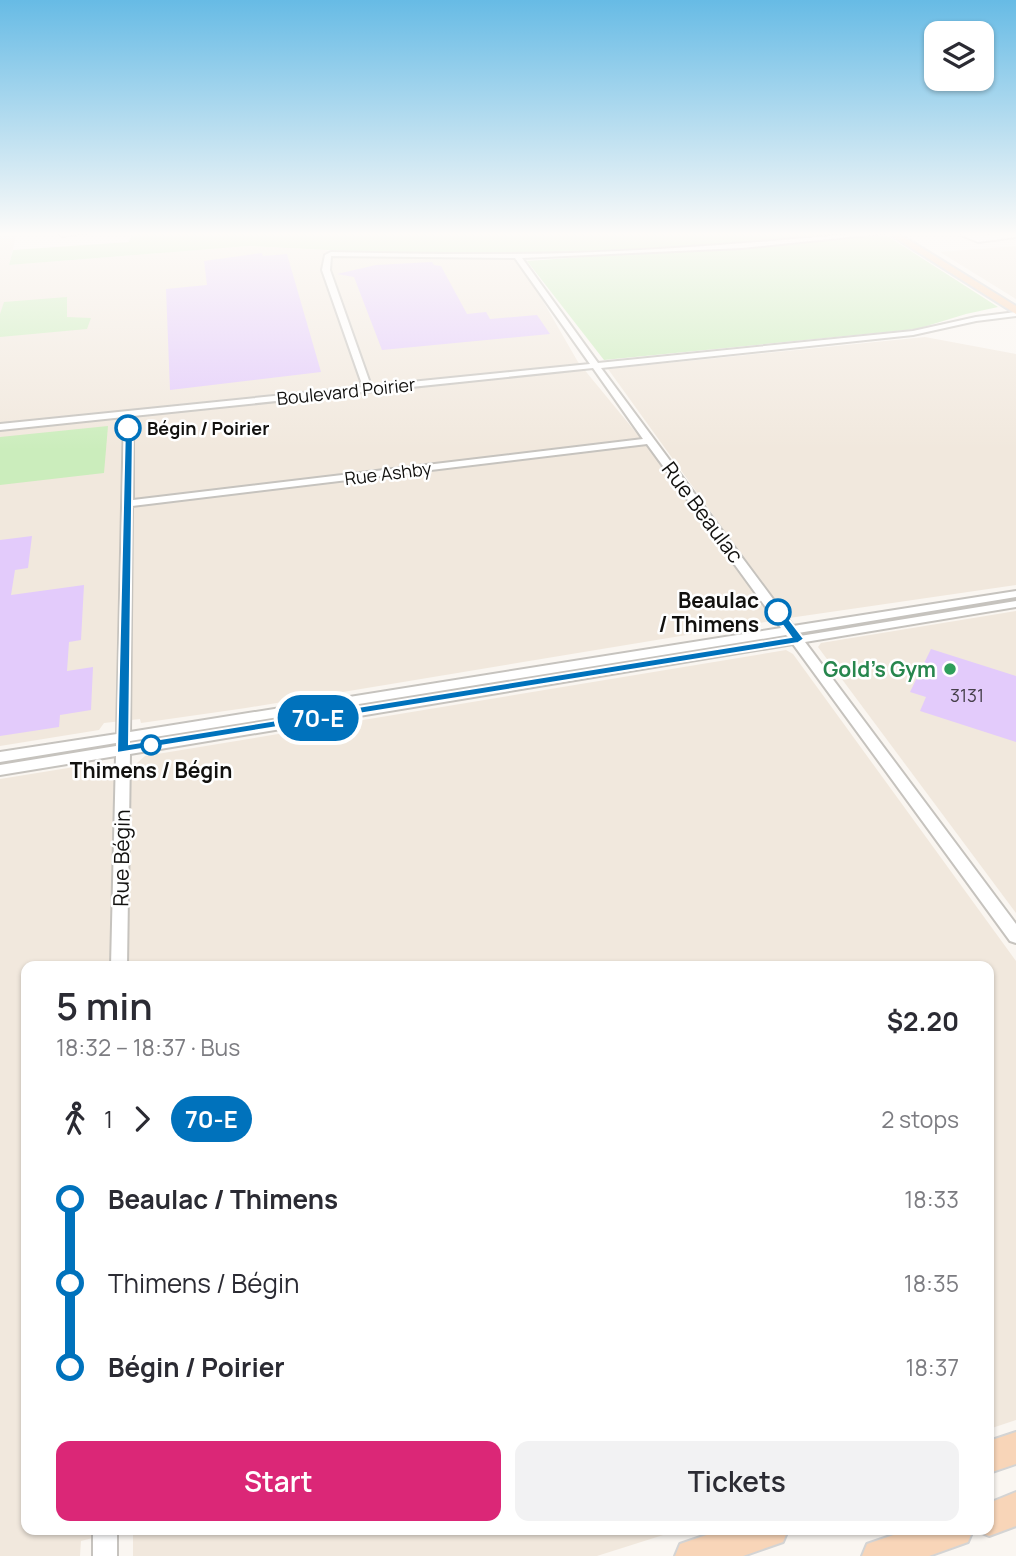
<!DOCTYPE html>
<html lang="en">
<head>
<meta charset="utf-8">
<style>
  body { margin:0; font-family:Manrope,sans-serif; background:#f2f2f3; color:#2b2b33; height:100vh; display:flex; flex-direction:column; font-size:26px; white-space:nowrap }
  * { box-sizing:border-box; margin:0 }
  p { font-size:23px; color:#7c7c81 }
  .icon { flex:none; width:38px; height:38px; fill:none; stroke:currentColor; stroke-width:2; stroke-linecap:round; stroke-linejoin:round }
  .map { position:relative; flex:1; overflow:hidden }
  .side { position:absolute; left:21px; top:961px; width:973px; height:574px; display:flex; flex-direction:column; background:#fff; border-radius:14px; box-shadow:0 2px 5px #0004 }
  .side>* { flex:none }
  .badge { padding:0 14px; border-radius:23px; font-size:24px; line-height:46px }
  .controls { position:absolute; left:924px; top:21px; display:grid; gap:14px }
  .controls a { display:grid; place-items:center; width:70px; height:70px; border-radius:14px; background:#fff; box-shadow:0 2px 5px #0004; font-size:35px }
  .map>.badge { position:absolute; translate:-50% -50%; box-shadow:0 0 0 4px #fff }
  .legs { display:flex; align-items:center; gap:10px; height:77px; padding:0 35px; font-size:23px }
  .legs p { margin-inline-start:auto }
  .head { display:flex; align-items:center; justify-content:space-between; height:119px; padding:0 35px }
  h1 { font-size:38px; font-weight:600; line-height:52px }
  .primary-button { display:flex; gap:14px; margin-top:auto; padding:14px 35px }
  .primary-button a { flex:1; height:80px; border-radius:14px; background:#db2777; color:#fff; font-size:28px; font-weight:600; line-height:80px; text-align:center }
  .primary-button a+a { background:#f2f2f3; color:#2b2b33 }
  ul { padding:0 35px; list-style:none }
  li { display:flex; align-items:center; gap:24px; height:84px; font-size:26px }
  li i { display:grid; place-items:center; width:10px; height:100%; margin:0 9px; background:currentColor }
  li i::after { content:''; width:18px; height:18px; margin:-9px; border:5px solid; border-radius:50%; background:#fff }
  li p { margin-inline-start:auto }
  li:first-child i { background:linear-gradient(#0000 50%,currentColor 0) }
  li:last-child i { background:linear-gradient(currentColor 50%,#0000 0) }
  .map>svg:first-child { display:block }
  .built { fill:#f1e8dd }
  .green { fill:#cbedbc }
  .building { fill:#e3cbfb }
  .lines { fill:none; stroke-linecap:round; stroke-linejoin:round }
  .minor-casing { stroke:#c6c3be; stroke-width:4 }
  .major-casing { stroke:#d4d4d4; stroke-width:4 }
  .minor { fill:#fff; fill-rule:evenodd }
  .major { fill:#f8d5b8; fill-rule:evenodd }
  .line-1 { fill:#0072bc; stroke:#fff; stroke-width:2 }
  .stop-1-dot { fill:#fff; stroke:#0072bc; stroke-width:3.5 }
  .leisure-dot { fill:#2e9e5b; stroke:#fff; stroke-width:2.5 }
  .labels { text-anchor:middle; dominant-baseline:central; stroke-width:5; stroke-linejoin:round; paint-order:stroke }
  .far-street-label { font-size:18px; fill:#12110f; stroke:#fff }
  .far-stop-label { font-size:18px; font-weight:bold; fill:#12110f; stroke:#fff; text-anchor:start }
  .number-label { font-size:18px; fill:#46404a }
  .street-label { font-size:21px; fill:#12110f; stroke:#fff }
  .stop-label { font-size:21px; font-weight:bold; fill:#12110f; stroke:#fff; text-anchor:end }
  .leisure-label { font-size:21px; font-weight:bold; fill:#27864d; stroke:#fff; text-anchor:end }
</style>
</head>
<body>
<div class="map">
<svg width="1016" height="1556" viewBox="0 0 1016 1556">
  <rect width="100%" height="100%" fill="#faf6f1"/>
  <g class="built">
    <path d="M0,232H17L9,265L249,246L323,250L350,254L443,258L517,256L578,362L778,605L608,369L925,337L1016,354V585L789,618L246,708L141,723L140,719L104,723L99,730L0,746Z"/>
    <path d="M1016,246V299L940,252Z"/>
    <path d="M1016,611V913L818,647L821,643Z"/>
    <path d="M786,650L793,654L1016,961V1420L989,1429V966H26V1530H123L81,1541L80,1556H0V779L99,763L106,769L136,764L145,756Z"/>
    <path d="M133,1530H679L597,1556H133Z"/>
  </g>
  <g class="green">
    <path d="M132,232H868L668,248L499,254L386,253L249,246L9,265L13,250L129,242Z"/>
    <path d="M878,236L889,237L998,307L966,314L917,329L604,360L527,261Z"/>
    <path d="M67,297V317L91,318L87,329L0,337V314L4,302Z"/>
    <path d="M108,426L104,473L0,485V437Z"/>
  </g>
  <g class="building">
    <path d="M262,253L263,256L287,254L321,372L170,390L166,289L207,285L204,261Z"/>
    <path d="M432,262L434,265L441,266L467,314L486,312L490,319L537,315L550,334L382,350L354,277L337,274L376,265Z"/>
    <path d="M32,536L28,568L15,570L11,595L84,585L81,640L69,642L67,671L93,667L91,710L60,715L59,727L0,736V540Z"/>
    <path d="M931,649L1016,676V742L920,711L926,697L910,692Z"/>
  </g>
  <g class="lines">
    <defs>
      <g id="minor">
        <path d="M59,232H94L62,236Z"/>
        <path d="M874,232H897L742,248L522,258L598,363L913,331L976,317L1016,312V316L976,321L913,335L601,368L793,626L1016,591V597L798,633L800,636L1016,601V607L805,642L1016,924V943L1010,941L793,644L130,754L127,966H111L116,756L0,775V765L116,746V743L0,762V752L117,734L124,417L0,430V424L363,387L322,270L325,255L331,252C411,254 491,255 571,253C672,250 773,241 874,232ZM331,256L515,258L590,364L371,386L330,270ZM593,368L643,439L133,500V416ZM647,444L781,628L130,732L132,506ZM786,635L788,637L130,744V741Z"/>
        <path d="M969,232H981L989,235L1016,233V237L978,242L961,235Z"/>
        <rect x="93" y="1530" width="24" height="26"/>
      </g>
      <g id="major">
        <path d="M886,232H896L1016,306V314Z"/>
        <path d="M1016,1432V1464L989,1473V1441Z"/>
        <path d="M1016,1492V1526L989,1536L977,1531L989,1530V1503Z"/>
        <path d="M721,1530H788L783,1542L743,1556H675L680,1544Z"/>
        <path d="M908,1530H973L968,1542L929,1556H862L867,1544Z"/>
      </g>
    </defs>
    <use href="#minor" class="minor-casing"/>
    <use href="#major" class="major-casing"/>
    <use href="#minor" class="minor"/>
    <use href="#major" class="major"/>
  </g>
  <linearGradient id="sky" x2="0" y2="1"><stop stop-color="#67bbe5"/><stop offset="0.52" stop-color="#fdfbf9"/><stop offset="1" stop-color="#fdfbf9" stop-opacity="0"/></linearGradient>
  <rect width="1016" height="450" fill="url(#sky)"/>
  <path class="line-1" d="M125,427L133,428L129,744L791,637L773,612L778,609L782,610L804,639L798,643L117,753Z"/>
  <g class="stop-1-dot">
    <circle cx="128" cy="428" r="12"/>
    <circle cx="778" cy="612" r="12"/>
    <circle cx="151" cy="745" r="9"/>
  </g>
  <circle class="leisure-dot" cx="950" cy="669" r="7"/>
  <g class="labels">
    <g class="far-street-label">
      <text transform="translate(346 391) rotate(-6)">Boulevard Poirier</text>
      <text transform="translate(388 473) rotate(-7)">Rue Ashby</text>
    </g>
    <g class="far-stop-label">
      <text x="147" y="428">Bégin / Poirier</text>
    </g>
    <g class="number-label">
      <text x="967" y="695">3131</text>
    </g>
    <g class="street-label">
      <text transform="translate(703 512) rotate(53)">Rue Beaulac</text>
      <text transform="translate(121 858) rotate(-89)">Rue Bégin</text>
    </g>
    <g class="stop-label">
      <text x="759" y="600">Beaulac<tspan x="759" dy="24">/ Thimens</tspan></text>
      <text x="151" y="770" text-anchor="middle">Thimens / Bégin</text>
    </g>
    <g class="leisure-label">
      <text x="936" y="669">Gold's Gym</text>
    </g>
  </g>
</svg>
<div class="controls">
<a><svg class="icon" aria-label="layers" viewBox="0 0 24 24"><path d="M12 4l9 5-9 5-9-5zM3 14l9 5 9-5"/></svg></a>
</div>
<b class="badge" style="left:318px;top:718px;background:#0072bc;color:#fff">70-E</b>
<section class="side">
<div class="head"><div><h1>5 min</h1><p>18:32 – 18:37 · Bus</p></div><b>$2.20</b></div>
<div class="legs"><svg class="icon" aria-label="walk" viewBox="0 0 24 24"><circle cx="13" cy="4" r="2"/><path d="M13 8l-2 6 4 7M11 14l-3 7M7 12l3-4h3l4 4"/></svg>1<svg class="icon" aria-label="forward" viewBox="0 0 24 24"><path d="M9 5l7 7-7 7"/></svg><b class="badge" style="background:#0072bc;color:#fff">70-E</b><p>2 stops</p></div>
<ul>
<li><i style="color:#0072bc"></i><b>Beaulac / Thimens</b><p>18:33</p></li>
<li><i style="color:#0072bc"></i><span>Thimens / Bégin</span><p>18:35</p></li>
<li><i style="color:#0072bc"></i><b>Bégin / Poirier</b><p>18:37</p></li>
</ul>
<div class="primary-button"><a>Start</a><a>Tickets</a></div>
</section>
</div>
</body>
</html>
